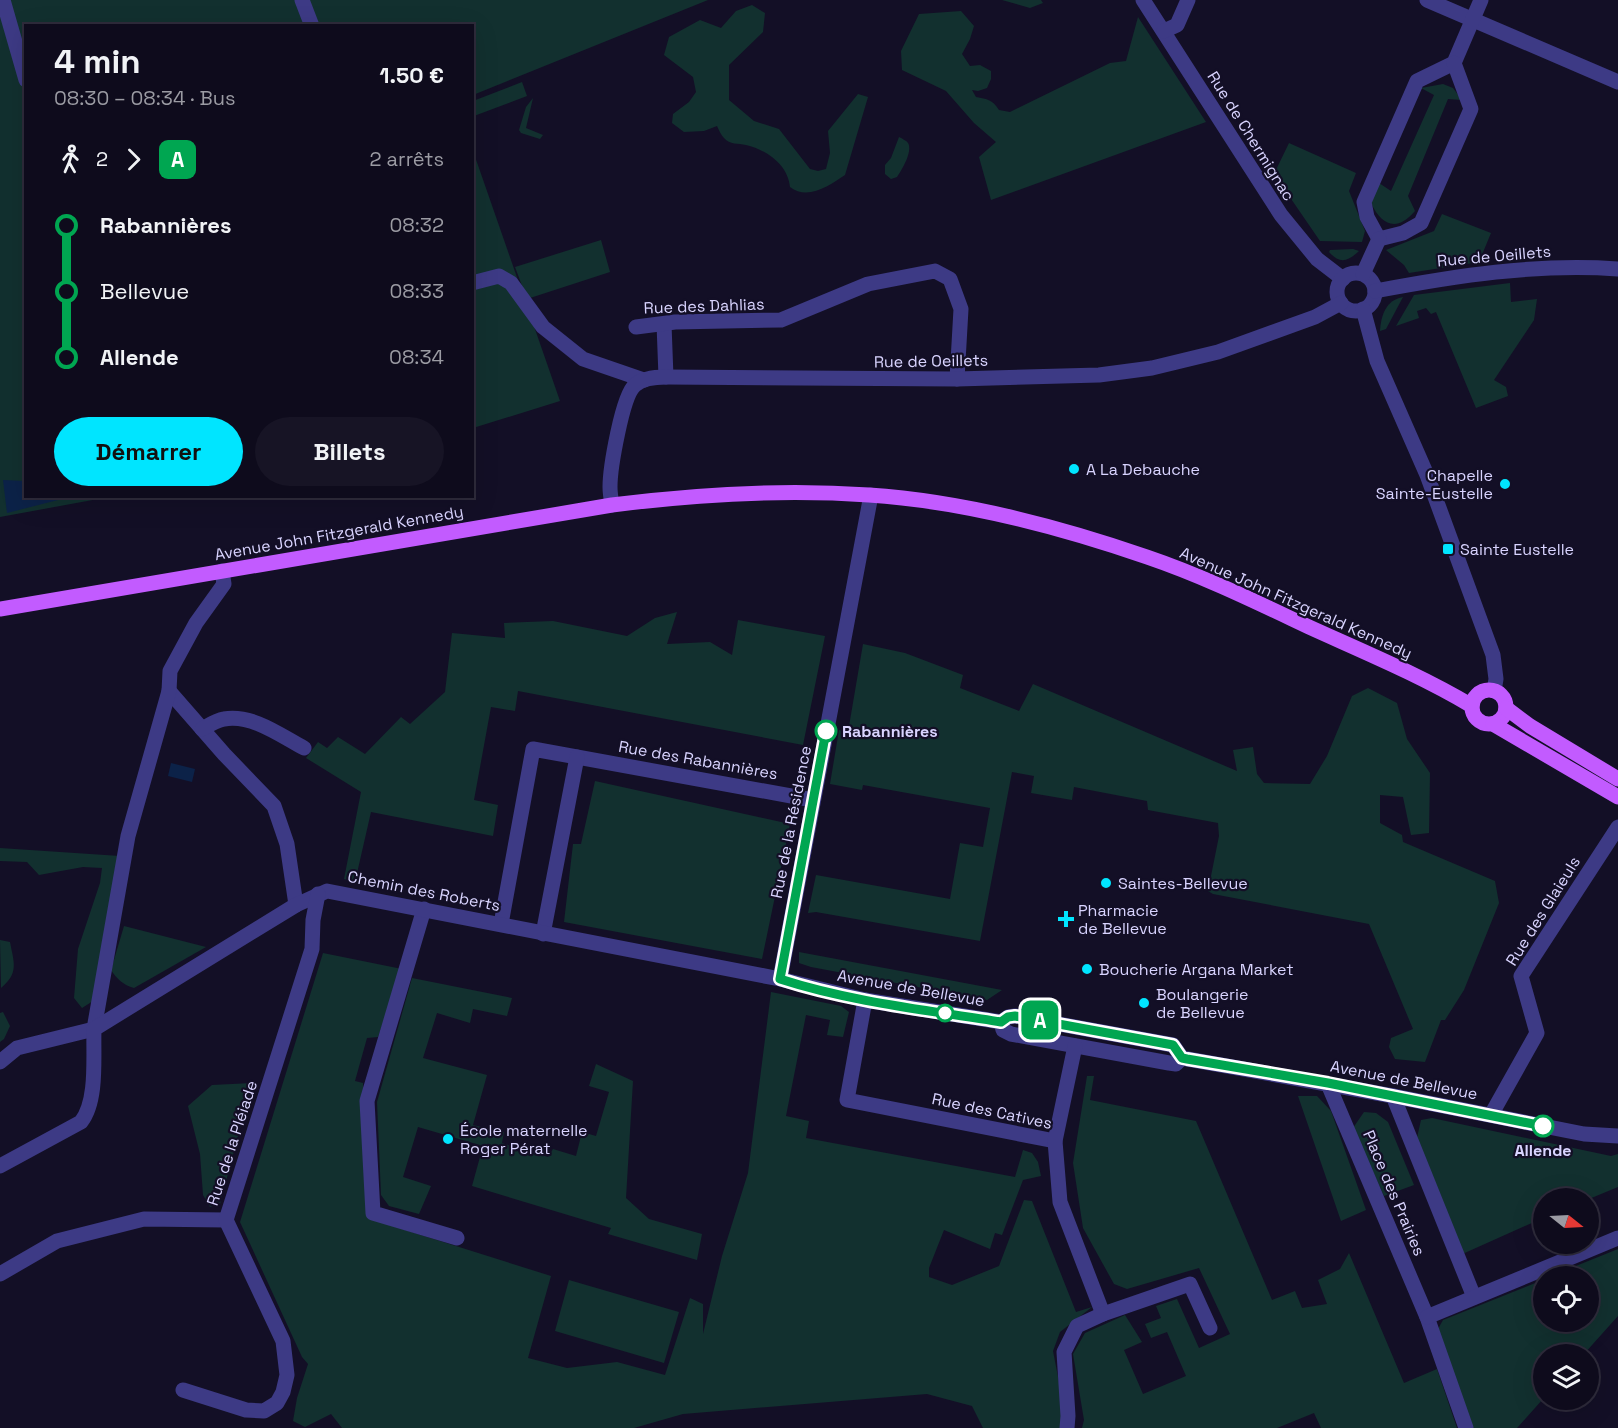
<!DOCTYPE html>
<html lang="fr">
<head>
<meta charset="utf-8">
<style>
  body { margin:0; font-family:"Space Grotesk",sans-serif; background:#171425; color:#f1f3f6; height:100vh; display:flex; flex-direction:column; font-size:22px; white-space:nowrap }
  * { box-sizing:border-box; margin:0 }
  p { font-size:20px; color:#9b9ba3 }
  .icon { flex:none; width:33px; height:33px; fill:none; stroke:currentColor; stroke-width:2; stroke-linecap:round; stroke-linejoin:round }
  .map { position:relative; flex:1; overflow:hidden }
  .side { position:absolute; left:24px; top:24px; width:450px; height:474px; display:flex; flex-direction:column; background:#0e0b1c; border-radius:0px; box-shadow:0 6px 24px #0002,0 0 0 2px #2e2b3b }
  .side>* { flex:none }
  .badge { padding:0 12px; border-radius:9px; font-size:21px; line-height:39px }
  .needle { width:39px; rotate:108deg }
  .buttons { position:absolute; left:1533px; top:1188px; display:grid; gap:12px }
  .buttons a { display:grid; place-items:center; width:66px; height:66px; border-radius:50%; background:#0e0b1c; box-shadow:0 6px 24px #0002,0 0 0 2px #2e2b3b; font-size:30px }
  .map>.badge { position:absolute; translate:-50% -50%; box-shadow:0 0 0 3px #fff }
  .legs { display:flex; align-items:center; gap:9px; height:66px; padding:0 30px; font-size:20px }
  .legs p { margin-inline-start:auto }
  .summary { display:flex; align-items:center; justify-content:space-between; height:102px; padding:0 30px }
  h1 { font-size:33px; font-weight:700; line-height:45px }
  .primary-button { display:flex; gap:12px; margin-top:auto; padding:12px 30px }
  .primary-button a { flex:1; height:69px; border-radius:36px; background:#00e5ff; color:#111; font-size:24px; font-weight:700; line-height:69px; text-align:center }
  .primary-button a+a { background:#171425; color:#f1f3f6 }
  ul { padding:0 30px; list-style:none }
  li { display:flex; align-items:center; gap:21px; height:66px; font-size:22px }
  li i { display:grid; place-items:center; width:9px; height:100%; margin:0 8px; background:currentColor }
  li i::after { content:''; width:15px; height:15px; margin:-8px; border:4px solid; border-radius:50%; background:#0e0b1c }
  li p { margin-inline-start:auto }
  li:first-child i { background:linear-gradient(#0000 50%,currentColor 0) }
  li:last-child i { background:linear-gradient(currentColor 50%,#0000 0) }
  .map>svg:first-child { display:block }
  .green { fill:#12302f }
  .water { fill:#0c2248 }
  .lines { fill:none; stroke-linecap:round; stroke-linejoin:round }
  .minor { stroke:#3d3a85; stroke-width:15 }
  .major { stroke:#c25bff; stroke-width:15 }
  .line-1-casing { stroke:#fff; stroke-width:14 }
  .line-1 { stroke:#00a651; stroke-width:9 }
  .poi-dot { fill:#00e5ff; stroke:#130f26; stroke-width:2 }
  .stop-1-dot { fill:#fff; stroke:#00a651; stroke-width:3 }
  .labels { text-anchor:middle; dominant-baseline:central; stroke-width:4.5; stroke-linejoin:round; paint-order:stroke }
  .street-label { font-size:16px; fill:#d9d4ff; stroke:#130f26 }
  .poi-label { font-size:16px; fill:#d9d4ff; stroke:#130f26; text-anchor:start }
  .stop-label { font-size:16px; font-weight:bold; fill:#d9d4ff; stroke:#130f26; text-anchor:start }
</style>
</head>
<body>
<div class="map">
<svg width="1618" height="1428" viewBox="0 0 1618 1428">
  <rect width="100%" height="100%" fill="#130f26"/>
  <g class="green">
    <path d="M0,0H708L473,95L472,26H26V496L109,497L0,517Z"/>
    <path d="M1002,0H1041L1043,3L1030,8Z"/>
    <path d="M752,5L765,13L763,32L729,65V100L754,121L779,129L810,169L818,171L826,169L830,153L828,131L858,94L868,97L845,175C830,185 808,201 790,187C788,165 767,150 746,145C738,143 730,145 724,138C721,135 719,130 717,126L704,131L684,132L672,123L673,114L689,102L696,92L693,77L664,55L669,37L700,20L721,28L736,11Z"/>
    <path d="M961,11L974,26L970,39L962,54L970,66L980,65L991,71V79L987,88L978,91L972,90L976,97C987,99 993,100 999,110L1010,112L1110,63L1126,61L1138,17L1206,122L991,200L979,157L996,142L974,123L946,91L902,70L901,51L919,14Z"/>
    <path d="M522,82L527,96L474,116L473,101Z"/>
    <path d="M1443,84L1453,88L1462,100L1448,99L1408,196L1415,211C1397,232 1382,226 1371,203L1379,183L1391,191L1434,95L1421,88Z"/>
    <path d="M533,98L526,128L543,135L540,139L521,133L519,130L526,107Z"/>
    <path d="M899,137C901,138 907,141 908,143C913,151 902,170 897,177L891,179L885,174V165L891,158Z"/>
    <path d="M1289,143L1356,173L1349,191L1365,231L1362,242L1320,241L1274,174Z"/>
    <path d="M472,148L560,401L473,428H472Z"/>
    <path d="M1442,214L1491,233L1479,262L1409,273L1404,265L1386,250L1434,231Z"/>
    <path d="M601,240L610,272L527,299L515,267Z"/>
    <path d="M1353,249L1359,251C1347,262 1340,264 1329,252L1330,250Z"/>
    <path d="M1510,283L1511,302L1537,299L1534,320L1494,380L1506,387L1508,396L1476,408L1436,312L1431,314L1426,308L1417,311L1419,318L1396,326L1414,295Z"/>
    <path d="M1403,297L1386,329L1380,331C1381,315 1386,300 1403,297Z"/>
    <path d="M677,612L667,644L710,642L732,655L738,620L825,636L803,745L518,691L515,711L491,707L474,800L498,805L493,836L371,812L355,882L344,879L361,792L306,758L318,742L327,748L338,737L365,754L401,717L410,724L445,692L452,633L505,638L504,623L553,621L627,636L655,618Z"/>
    <path d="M863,644L905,653L963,675L960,688L1019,711L1033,684L1237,771L1233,750L1253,747L1257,774L1264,783L1310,784L1327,756L1352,696L1368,688L1397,703L1407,739L1430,773L1429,833L1411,835L1403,797L1380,795V823L1402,835L1403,842L1495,881L1499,903L1464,990L1445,1020H1441L1425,1062L1395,1059L1389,1047L1391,1038L1413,1029L1369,924L1213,894L1208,891L1219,836L1218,823L1148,810L1147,801L1074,787L1072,800L1031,793L1034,776L1012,772L980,941L816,912L808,913L816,875L950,899L960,843L983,847L990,808L863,785L862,790L830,784L839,730L848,732Z"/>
    <path d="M595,781L790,824L762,959L564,922L573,844H581Z"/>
    <path d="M0,848L120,856L93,1001L82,1008L74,998L78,949L100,883L102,868L83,867L39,875L27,862L0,861Z"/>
    <path d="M124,926L206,947L134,988C123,985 117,979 111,970Z"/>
    <path d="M0,940L10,942C14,963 19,973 1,988Z"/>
    <path d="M799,952L1002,990L987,1000L811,967L799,963Z"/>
    <path d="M323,953L402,969L378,1037L367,1038L355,1081L363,1083L370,1219L551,1276L528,1358L567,1368L617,1362L665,1375L690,1298L703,1304V1334L722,1256L748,1173L771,992L841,1006L849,1012L843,1037L827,1035L830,1020L806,1015L786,1116L809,1121L806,1138L1015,1177L1023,1150L1032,1153L1038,1162L1041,1176L1023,1180L1002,1235L995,1233L990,1249L944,1230L929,1268V1277L952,1285L999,1266L1024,1200L1032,1201L1076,1312L1092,1307L1060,1332L1053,1351L1064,1408L1062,1428H983L972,1406L927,1394L683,1414L634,1428H342L331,1414L305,1427L293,1421L297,1398L308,1364L302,1357L240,1222Z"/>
    <path d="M412,978L512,998L507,1016L473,1009L470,1023L437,1013L423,1058L487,1075L473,1125L504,1132L502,1143L548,1157L553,1149L576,1156L582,1132L596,1136L609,1092L589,1086L596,1064L633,1081L626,1198L649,1219L702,1234L697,1260L608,1234L611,1228L472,1186L483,1146L418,1127L403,1177L431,1186L419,1214L389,1206L381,1195L377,1102Z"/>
    <path d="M3,1012L10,1026L4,1039L0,1042V1013Z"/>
    <path d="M1087,1076H1094L1090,1100L1196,1121L1272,1300L1295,1291L1302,1308L1327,1304L1318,1280L1340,1269L1349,1253L1404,1383L1437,1369L1457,1428H1321L1314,1413L1277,1428H1082L1084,1420L1073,1354L1085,1333L1125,1315L1142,1342L1124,1350L1143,1394L1186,1376L1167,1332L1151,1338L1145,1324L1161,1318L1156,1306L1177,1299L1199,1348L1230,1334L1199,1268L1127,1289L1114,1284L1083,1228L1073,1163Z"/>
    <path d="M252,1083L220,1204L210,1207L203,1195L200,1154L188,1106L212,1085Z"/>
    <path d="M1298,1096H1317L1331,1111L1366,1210L1341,1221Z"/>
    <path d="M1364,1112L1376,1113L1388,1122L1414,1185L1384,1196L1353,1128Z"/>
    <path d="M1432,1118L1611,1156L1618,1154V1187L1589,1199L1544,1198L1543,1218L1458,1256L1416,1142L1421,1120Z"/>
    <path d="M1618,1249V1316L1584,1354H1544L1543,1399L1517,1428H1470L1438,1329L1443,1320L1543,1280L1544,1322H1588V1276H1551Z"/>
    <path d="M569,1280L679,1312L664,1363L555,1331Z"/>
  </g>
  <g class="water">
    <path d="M3,480L25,481L26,496L63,497L58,500L7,513Z"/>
    <path d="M171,763L195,769L192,782L168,776Z"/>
  </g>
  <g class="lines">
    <g class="minor">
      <path d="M3,0L26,80"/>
      <path d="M302,0L312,26"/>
      <path d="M1143,0L1281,215L1317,259L1343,279"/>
      <path d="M1427,0L1618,82"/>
      <path d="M1164,31L1177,25L1188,0"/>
      <path d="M1379,239L1367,217L1364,202L1417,81L1454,63L1481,0"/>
      <path d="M1379,239L1403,233L1421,223L1471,109L1454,63"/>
      <circle cx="1356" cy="292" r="19"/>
      <path d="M1363,274L1379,239"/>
      <path d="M472,283L499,276L511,283L543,327L583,359L644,380"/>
      <path d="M1375,291C1455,276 1536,263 1618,269"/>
      <path d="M1363,309L1377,361L1427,475L1493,655L1496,679L1494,691"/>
      <path d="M664,324L666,377"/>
      <path d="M636,327L675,322L781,320L868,284L935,271L950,279L961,309L957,379"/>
      <path d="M612,505C611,499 610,493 610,487C610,469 622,396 635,385C643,378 656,377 666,377L957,379L1099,375L1152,368L1218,352L1315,317L1341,303"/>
      <path d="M169,691L224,754L274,806L287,844L296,905"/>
      <path d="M202,729C209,725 217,720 224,719C252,714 280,735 304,748"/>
      <path d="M424,909L367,1101L373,1213L457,1238"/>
      <path d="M501,924L533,749L813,800"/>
      <path d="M543,934L577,757"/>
      <path d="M780,979L871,495"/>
      <path d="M865,1000L847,1100L1055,1141"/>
      <path d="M1001,1022L1003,1030L1011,1034L1169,1063L1176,1064L1182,1058"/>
      <path d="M1075,1046L1055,1141L1060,1202L1103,1314L1190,1284L1210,1328"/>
      <path d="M1182,1058L1393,1096L1584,1134L1618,1136"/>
      <path d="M0,1062L17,1048L94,1029L128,836L169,691L170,671L196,623L224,584L222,571"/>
      <path d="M1328,1084L1427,1317L1466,1428"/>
      <path d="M1393,1096L1474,1297"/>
      <path d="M1491,1115L1537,1033L1521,976L1618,827"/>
      <path d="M0,1166L81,1122C98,1101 93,1055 94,1029L296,905L327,891L780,979L865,1000L1001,1022L1008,1017L1015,1016L1173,1045L1182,1058"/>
      <path d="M0,1274L57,1241L144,1219L226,1220"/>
      <path d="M1427,1317L1618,1238"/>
      <path d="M183,1390L246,1410L264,1411L277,1403L283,1392L287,1375L283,1341L226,1220L312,949L313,920L318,894"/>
      <path d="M1067,1428L1068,1416L1064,1352L1077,1326L1103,1314"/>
    </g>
    <g class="major">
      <path d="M0,609L612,505C698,494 783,489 869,495C961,501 1060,527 1147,557C1203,576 1256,602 1309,627C1364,652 1420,675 1472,706"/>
      <circle cx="1489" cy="707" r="17"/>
      <path d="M1506,708L1530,726L1618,779"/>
      <path d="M1493,724L1618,797"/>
    </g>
  </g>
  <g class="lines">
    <defs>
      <path id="line-1" d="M826,731L780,979C851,1002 927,1010 1001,1022L1008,1017L1015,1016L1173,1045L1182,1058L1187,1059L1328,1083L1543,1126"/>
    </defs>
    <use href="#line-1" class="line-1-casing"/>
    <use href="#line-1" class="line-1"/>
  </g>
  <g class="poi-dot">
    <circle cx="1074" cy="469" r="6"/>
    <circle cx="1505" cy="484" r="6"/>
    <rect x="1442" y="543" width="12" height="12" rx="3"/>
    <circle cx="1106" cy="883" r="6"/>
    <path d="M1063 910h6v6h6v6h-6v6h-6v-6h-6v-6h6z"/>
    <circle cx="1087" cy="969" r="6"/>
    <circle cx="1144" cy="1003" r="6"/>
    <circle cx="448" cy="1139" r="6"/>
  </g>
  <g class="stop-1-dot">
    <circle cx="826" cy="731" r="10"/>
    <circle cx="945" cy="1013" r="8"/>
    <circle cx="1543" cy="1126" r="10"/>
  </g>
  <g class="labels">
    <g class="street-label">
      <text transform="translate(1251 136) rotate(58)">Rue de Chermignac</text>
      <text transform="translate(1494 256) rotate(-5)">Rue de Oeillets</text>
      <text transform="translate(704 306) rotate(-2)">Rue des Dahlias</text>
      <text transform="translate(931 361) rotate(-1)">Rue de Oeillets</text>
      <text transform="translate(339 533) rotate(-10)">Avenue John Fitzgerald Kennedy</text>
      <text transform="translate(1296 603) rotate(24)">Avenue John Fitzgerald Kennedy</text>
      <text transform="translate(698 760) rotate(10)">Rue des Rabannières</text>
      <text transform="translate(791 822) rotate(-79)">Rue de la Résidence</text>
      <text transform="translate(424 891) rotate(11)">Chemin des Roberts</text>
      <text transform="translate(1543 911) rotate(-58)">Rue des Glaieuls</text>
      <text transform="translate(911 988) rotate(10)">Avenue de Bellevue</text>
      <text transform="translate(1404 1080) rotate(11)">Avenue de Bellevue</text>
      <text transform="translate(992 1111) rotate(12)">Rue des Catives</text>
      <text transform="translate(232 1143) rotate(-72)">Rue de la Pléiade</text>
      <text transform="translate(1394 1193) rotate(67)">Place des Prairies</text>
    </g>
    <g class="poi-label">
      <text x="1086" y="469">A La Debauche</text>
      <text x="1493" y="475" text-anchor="end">Chapelle<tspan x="1493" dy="18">Sainte-Eustelle</tspan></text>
      <text x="1460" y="549">Sainte Eustelle</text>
      <text x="1118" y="883">Saintes-Bellevue</text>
      <text x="1078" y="910">Pharmacie<tspan x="1078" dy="18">de Bellevue</tspan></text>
      <text x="1099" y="969">Boucherie Argana Market</text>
      <text x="1156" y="994">Boulangerie<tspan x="1156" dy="18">de Bellevue</tspan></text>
      <text x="460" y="1130">École maternelle<tspan x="460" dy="18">Roger Pérat</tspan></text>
    </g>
    <g class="stop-label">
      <text x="842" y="731">Rabannières</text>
      <text x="1543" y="1150" text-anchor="middle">Allende</text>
    </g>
  </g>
</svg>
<div class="buttons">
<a><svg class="needle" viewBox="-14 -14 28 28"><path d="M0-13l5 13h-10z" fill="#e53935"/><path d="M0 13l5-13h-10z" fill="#9b9ba3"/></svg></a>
<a><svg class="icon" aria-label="locate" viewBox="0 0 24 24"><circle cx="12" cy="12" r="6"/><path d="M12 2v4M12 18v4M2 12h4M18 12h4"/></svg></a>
<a><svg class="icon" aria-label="layers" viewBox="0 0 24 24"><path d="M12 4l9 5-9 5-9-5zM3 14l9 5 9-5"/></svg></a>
</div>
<b class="badge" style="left:1040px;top:1020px;background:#00a651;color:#fff">A</b>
<section class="side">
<div class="summary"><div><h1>4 min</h1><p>08:30 – 08:34 · Bus</p></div><b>1.50 €</b></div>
<div class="legs"><svg class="icon" aria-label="walk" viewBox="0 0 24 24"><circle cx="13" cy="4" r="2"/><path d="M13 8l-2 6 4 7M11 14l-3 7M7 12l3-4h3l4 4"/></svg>2<svg class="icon" aria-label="forward" viewBox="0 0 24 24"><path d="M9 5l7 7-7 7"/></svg><b class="badge" style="background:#00a651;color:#fff">A</b><p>2 arrêts</p></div>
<ul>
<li><i style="color:#00a651"></i><b>Rabannières</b><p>08:32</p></li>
<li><i style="color:#00a651"></i><span>Bellevue</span><p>08:33</p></li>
<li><i style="color:#00a651"></i><b>Allende</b><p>08:34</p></li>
</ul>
<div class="primary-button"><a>Démarrer</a><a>Billets</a></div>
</section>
</div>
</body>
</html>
